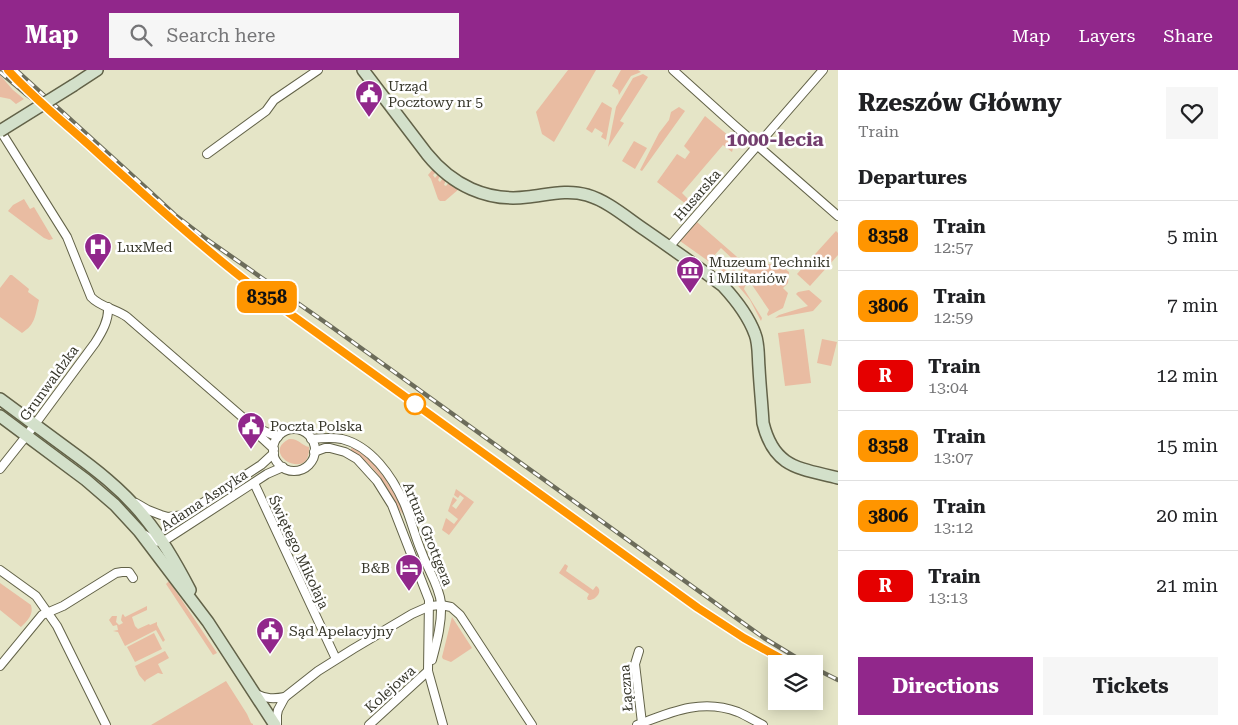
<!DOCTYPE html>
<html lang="en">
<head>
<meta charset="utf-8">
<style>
  body { margin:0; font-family:"Roboto Serif",serif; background:#f6f6f6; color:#202124; height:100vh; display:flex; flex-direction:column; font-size:19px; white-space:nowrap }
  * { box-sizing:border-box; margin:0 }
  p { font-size:16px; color:#757577 }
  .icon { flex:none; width:28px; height:28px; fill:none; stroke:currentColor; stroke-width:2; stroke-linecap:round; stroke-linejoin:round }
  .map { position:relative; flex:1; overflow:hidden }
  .drawer { display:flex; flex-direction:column; background:#fff; width:400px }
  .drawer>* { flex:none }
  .badge { padding:0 10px; border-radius:8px; font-size:18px; line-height:32px }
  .fabs { position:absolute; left:768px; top:585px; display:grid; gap:10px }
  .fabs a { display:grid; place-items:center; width:55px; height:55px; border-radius:0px; background:#fff; box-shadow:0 2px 12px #0003; font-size:25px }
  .map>.badge { position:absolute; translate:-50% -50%; box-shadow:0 0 0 2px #fff }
  h2 { padding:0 20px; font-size:19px; line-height:45px }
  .round { display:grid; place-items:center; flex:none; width:52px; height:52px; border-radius:0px; background:#f6f6f6 }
  .head { display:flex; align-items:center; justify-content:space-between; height:85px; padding:0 20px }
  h1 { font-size:24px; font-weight:700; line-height:38px }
  .button { display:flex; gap:10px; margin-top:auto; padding:10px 20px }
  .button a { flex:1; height:58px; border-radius:0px; background:#91278b; color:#fff; font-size:20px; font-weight:700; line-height:58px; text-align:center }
  .button a+a { background:#f6f6f6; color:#202124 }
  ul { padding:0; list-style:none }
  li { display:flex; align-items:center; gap:15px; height:70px; padding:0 20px; border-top:1px solid #e0e0e0 }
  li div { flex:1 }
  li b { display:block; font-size:19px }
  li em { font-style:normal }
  li .badge { min-width:55px; font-weight:700; text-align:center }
  header { display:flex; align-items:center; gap:30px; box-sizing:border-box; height:70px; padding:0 25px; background:#91278b; color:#fff }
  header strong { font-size:24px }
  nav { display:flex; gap:28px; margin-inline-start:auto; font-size:18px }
  .search { width:350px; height:45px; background:#f6f6f6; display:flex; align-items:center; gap:12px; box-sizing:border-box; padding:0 18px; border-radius:0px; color:#757577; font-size:19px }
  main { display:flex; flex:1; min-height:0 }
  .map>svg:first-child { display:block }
  .green { fill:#e9bca2 }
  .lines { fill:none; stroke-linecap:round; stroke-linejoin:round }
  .street-casing { stroke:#626248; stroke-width:10 }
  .secondary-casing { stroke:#626248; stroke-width:14 }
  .street { stroke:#fff; stroke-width:8 }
  .secondary { stroke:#d3e0ca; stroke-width:11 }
  .rail-casing { stroke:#6c6c5a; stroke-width:4.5 }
  .rail { stroke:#fff; stroke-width:2.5; stroke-dasharray:8; stroke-linecap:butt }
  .secondary-bridge-casing { stroke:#626248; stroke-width:14; stroke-linecap:butt }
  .secondary-bridge { stroke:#d3e0ca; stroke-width:11 }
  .line-casing { stroke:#fff; stroke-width:11 }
  .line { stroke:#ff9500; stroke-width:8 }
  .stop-dot { fill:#fff; stroke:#ff9500; stroke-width:2.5 }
  .labels { text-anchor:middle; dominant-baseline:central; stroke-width:5; stroke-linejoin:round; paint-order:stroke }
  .poi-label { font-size:14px; fill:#36362a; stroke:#fff; text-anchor:start }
  .street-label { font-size:14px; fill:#36362a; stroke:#fff }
  .district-label { font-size:19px; font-weight:bold; fill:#733e6e; stroke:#fff }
</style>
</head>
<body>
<header>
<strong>Map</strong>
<div class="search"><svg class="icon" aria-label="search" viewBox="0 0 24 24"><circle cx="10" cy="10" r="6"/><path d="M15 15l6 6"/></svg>Search here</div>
<nav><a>Map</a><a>Layers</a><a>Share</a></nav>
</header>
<main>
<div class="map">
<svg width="838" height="655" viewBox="0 0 838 655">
  <rect width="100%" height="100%" fill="#e5e5c7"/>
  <g class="green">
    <path d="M568,0H596L554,72L542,64L536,42Z"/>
    <path d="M621,0H638L641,2L631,6L619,25L618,20L612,16Z"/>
    <path d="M643,4L648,7L620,51L624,53L608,77L616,37L633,8Z"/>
    <path d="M0,5L13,20L24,29L16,34L10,29L0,27Z"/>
    <path d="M602,32L612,38L606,70L601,67L603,63L595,58L592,63L586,59Z"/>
    <path d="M679,37L685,41L642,101L640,100L659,63L669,50L671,42Z"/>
    <path d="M705,46L735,71L732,82L723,75L682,123L691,132L686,134L657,112L677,84L685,89L690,82L684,76Z"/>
    <path d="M634,71L647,78L635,99L622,91Z"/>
    <path d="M433,99L436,102L433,105L435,108L438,104L440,106L438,110L440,112L443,108L446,110L444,115L446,116L449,112L459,119L445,131H440L438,129L431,109L428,105Z"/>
    <path d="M24,129L30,139L34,137L53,169L49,170L44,168L8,141L13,135Z"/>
    <path d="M697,152L744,193H737L721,178L711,189L730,203L733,199L737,202L732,208L680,171Z"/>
    <path d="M836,161L838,163V185L810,216L797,204Z"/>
    <path d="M749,194H779L789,202L788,213L783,218L788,223L783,238L768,246L767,244L769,240L748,209L744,219L762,248L761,251L750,230L734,211Z"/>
    <path d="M10,205H12L29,219L28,222L39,230C35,245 36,254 22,263L0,247V218Z"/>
    <path d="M809,220L822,231L813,241L775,248L779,245L808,236L796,224L798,222Z"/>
    <path d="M804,259L811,313L785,316L778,263Z"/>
    <path d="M822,269L837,272L831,296L817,293Z"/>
    <path d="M289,369C298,368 301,375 309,377C311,413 259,384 289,369Z"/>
    <path d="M352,377C377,391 392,417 404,443V445C398,440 395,431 391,425C382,408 368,389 350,381Z"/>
    <path d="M456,419L474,432L449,465L442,460L446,448L454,454L458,449L448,441L453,427L457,430L452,436L456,439L464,428L460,425L458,428L454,425Z"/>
    <path d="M565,494L568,496L566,501L593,520L596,516C604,520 596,531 588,530L587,528L589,524L559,503Z"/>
    <path d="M169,511L217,583L213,585L166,514Z"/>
    <path d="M0,513L31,535C34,545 27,551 21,557L0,540Z"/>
    <path d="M147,536V540L132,547L135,556L138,559L149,554L150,555L157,552V555L165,570L163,572L156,560L125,576L118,562L113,561L118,560L117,555L113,556L109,550L112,546H117L116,552L119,555L123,553L121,550L122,545L123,544L125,547Z"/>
    <path d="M452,547L472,578L451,592L443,589L442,587Z"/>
    <path d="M154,563L162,579L135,592L127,577Z"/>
    <path d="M165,581L169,588L158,594L163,604H162L158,603L146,610L145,612L139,605L135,596Z"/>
    <path d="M226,611L247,644L251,653L253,654V655H151Z"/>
  </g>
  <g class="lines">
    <defs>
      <g id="street">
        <path d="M673,0L734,55L838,146"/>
        <path d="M0,60L67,167L91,227C100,237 116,239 127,247L248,352L250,357L274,379"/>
        <path d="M207,84L266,41L274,30L318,0"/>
        <path d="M669,177L823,0"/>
        <path d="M254,354L264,361L278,367"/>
        <circle cx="294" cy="380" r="21"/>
        <path d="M311,369C322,368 331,367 342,369C371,376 392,406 404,433C411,449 415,467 422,483C428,500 439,515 441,533C442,553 437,571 432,590"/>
        <path d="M314,382L325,378H330L345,382L357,389L377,411L392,435L429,530L428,601L443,655"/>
        <path d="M0,399L27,365L95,273C102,262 109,250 108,237"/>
        <path d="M254,413L336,589"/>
        <path d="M136,433L148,440L161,445L168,447L184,445L261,395L274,383"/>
        <path d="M145,465C154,470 156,475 167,469L267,404L283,397"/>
        <path d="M0,500L36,526L57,556L106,655"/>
        <path d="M639,581L635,594L642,653"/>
        <path d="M0,596L42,545L63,536L116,503L122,502H129L133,508"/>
        <path d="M256,624C266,629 274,629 285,627"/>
        <path d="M277,655V645L278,640L285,627L318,601L353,579L412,544L430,536L441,535L451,537L460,545L532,655"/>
        <path d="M369,655L428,601"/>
        <path d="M637,655C671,642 702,628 738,642C747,646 755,651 763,655"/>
      </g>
      <g id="secondary">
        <path d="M363,0L427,84C452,115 487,132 527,127C547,125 567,119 587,125C608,131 627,148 645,160C671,178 697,196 723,216C736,230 748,245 755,264C759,274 758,287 759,298C760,317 762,335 763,353C774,398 799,398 838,408"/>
        <path d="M74,15L97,0"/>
        <path d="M0,329C22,345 43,361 65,377C94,398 123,420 145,448C163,470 177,495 190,520"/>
        <path d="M0,346L86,410L115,435L139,461L208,552L275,655"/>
      </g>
    </defs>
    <use href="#street" class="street-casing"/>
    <use href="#secondary" class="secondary-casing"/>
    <use href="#street" class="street"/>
    <use href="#secondary" class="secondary"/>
    <defs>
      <g id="rail">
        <path d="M16,0L146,118L175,145L205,168L329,255L764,568L807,594"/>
        <path d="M0,2L27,25L56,46"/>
        <path d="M184,160L238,206L278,236L672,520L726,557L791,594"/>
        <path d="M814,598L838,610"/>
      </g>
    </defs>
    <use href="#rail" class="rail-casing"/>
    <use href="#rail" class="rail"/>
    <defs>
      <path id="secondary-bridge" d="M0,61L74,15"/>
    </defs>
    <use href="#secondary-bridge" class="secondary-bridge-casing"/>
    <use href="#secondary-bridge" class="secondary-bridge"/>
  </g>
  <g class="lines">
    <defs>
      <path id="line" d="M8,0C36,31 70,57 100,85C152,132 204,179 260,222L698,538L744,568L791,594"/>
    </defs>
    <use href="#line" class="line-casing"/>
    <use href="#line" class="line"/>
  </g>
  <defs>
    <symbol id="civic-pin" viewBox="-11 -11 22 30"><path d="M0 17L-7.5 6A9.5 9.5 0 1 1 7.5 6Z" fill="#91278b" stroke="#fff"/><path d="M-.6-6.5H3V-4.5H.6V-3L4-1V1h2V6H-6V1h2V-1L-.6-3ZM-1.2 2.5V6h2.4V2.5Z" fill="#fff"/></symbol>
    <symbol id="hospital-pin" viewBox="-11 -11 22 30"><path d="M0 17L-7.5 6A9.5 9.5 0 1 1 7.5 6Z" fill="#91278b" stroke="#fff"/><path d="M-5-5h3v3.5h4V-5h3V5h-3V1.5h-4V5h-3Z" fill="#fff"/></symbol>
    <symbol id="museum-pin" viewBox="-11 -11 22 30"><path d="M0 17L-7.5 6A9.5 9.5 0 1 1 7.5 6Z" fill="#91278b" stroke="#fff"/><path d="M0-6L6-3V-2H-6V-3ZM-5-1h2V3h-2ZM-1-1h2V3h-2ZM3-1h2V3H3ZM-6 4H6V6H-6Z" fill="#fff"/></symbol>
    <symbol id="hotel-pin" viewBox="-11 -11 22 30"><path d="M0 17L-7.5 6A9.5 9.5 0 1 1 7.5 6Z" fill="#91278b" stroke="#fff"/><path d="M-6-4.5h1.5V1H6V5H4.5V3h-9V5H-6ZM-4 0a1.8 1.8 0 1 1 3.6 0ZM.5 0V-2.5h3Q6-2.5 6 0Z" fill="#fff"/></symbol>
  </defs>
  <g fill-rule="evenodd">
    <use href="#civic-pin" x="353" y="8" width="32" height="43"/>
    <use href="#hospital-pin" x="82" y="161" width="32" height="43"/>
    <use href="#museum-pin" x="674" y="184" width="32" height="43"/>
    <use href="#civic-pin" x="235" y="340" width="32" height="43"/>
    <use href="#hotel-pin" x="393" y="482" width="32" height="43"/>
    <use href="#civic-pin" x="254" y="545" width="32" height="43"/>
  </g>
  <circle class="stop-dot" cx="415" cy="334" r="10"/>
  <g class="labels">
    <g class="poi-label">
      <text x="388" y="16">Urząd<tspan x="388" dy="16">Pocztowy nr 5</tspan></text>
      <text x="117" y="177">LuxMed</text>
      <text x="709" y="192">Muzeum Techniki<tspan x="709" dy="16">i Militariów</tspan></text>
      <text x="270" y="356">Poczta Polska</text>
      <text x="390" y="498" text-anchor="end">B&amp;B</text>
      <text x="289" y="561">Sąd Apelacyjny</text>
    </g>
    <g class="street-label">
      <text transform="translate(697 125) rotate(-49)">Husarska</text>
      <text transform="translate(49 313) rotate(-54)">Grunwaldzka</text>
      <text transform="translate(204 430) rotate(-33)">Adama Asnyka</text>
      <text transform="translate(428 464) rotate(68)">Artura Grottgera</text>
      <text transform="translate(299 482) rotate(65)">Świętego Mikołaja</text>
      <text transform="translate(626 618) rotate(-94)">Łączna</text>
      <text transform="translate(390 619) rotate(-42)">Kolejowa</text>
    </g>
    <g class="district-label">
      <text x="775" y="69">1000-lecia</text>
    </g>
  </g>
</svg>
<div class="fabs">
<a><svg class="icon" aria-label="layers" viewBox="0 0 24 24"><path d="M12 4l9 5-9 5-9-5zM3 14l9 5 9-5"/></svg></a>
</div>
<b class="badge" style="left:267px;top:227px;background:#ff9500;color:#111">8358</b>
</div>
<section class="drawer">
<div class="head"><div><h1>Rzeszów Główny</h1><p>Train</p></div><a class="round"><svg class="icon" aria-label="heart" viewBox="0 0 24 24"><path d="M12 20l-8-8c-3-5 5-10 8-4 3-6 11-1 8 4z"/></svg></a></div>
<h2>Departures</h2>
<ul>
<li><span class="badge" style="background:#ff9500;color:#111">8358</span><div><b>Train</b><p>12:57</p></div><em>5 min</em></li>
<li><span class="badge" style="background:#ff9500;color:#111">3806</span><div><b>Train</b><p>12:59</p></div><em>7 min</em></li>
<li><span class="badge" style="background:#e50000;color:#fff">R</span><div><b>Train</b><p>13:04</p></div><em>12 min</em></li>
<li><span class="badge" style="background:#ff9500;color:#111">8358</span><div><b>Train</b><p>13:07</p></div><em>15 min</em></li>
<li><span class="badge" style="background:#ff9500;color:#111">3806</span><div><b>Train</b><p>13:12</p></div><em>20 min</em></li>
<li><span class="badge" style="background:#e50000;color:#fff">R</span><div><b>Train</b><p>13:13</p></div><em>21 min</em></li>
</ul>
<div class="button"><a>Directions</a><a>Tickets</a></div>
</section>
</main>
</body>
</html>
